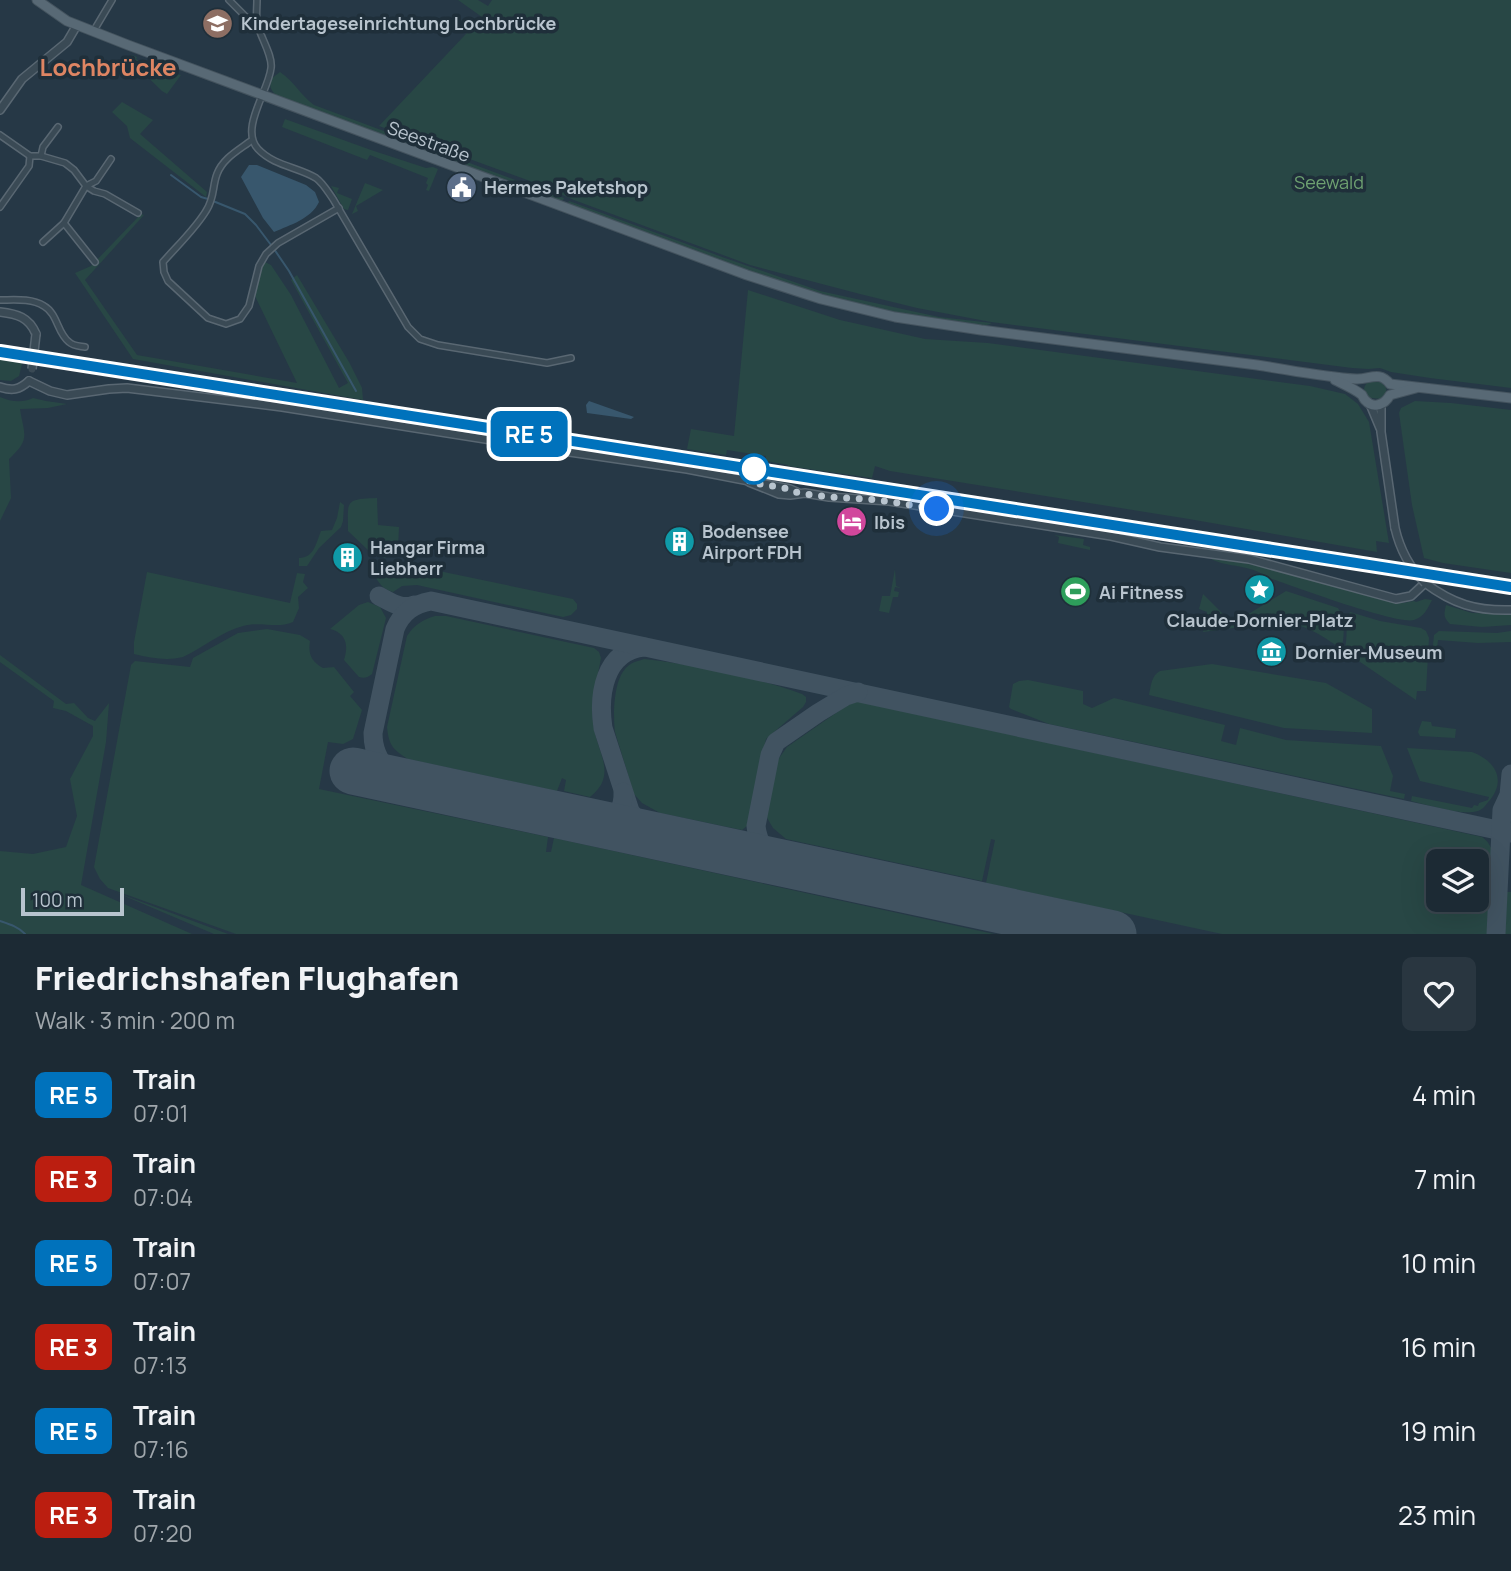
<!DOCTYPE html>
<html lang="en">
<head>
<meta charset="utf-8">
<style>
  body { margin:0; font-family:Manrope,sans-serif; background:#293640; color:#f1f3f6; height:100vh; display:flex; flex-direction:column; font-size:26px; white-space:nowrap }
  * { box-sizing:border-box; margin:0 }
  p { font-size:23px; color:#a0a7ac }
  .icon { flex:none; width:38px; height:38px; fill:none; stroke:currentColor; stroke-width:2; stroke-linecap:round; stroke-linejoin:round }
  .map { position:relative; height:934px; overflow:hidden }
  .details { display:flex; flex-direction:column; background:#1c2a34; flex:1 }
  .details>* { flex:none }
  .badge { padding:0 14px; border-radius:10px; font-size:24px; line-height:46px }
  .tools { position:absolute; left:1426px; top:849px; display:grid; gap:14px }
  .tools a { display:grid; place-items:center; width:63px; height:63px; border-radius:10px; background:#1c2a34; box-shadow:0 7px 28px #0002,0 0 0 2px #3a464f; font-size:35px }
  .scale { position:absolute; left:21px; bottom:18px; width:103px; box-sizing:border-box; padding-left:7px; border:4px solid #b8c4ce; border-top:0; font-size:19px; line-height:24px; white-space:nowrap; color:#b8c4ce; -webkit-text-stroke:5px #1f2f3a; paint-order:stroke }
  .you { position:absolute; width:35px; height:35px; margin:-18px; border:5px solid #fff; border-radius:50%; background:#1a73e8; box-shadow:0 0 0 10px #1a73e833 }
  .map>.badge { position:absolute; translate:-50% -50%; box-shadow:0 0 0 4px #fff }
  .round { display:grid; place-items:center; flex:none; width:74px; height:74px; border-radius:10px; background:#293640 }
  .overview { display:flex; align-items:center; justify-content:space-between; height:119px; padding:0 35px }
  h1 { font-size:33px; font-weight:800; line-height:52px }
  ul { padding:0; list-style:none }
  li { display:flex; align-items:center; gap:21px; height:84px; padding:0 35px }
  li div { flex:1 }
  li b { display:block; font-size:26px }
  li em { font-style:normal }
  li .badge { min-width:77px; font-weight:700; text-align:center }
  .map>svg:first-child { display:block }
  .green { fill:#284745; fill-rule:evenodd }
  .water { fill:#38576d }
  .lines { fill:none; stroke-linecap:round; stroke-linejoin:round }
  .stream { stroke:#38576d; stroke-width:2 }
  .taxiway { stroke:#415361; stroke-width:19 }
  .runway { stroke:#415361; stroke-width:47 }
  .minor-casing { stroke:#596772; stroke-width:8 }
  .tertiary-casing { stroke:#596772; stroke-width:10 }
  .primary-casing { stroke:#44535e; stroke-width:11 }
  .minor { stroke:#3a4a55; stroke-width:5 }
  .tertiary { stroke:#3a4a55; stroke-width:7 }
  .primary { stroke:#586975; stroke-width:9 }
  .rail { stroke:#5c6e7c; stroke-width:2; stroke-dasharray:7 7; stroke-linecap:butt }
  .tertiary-bridge-casing { stroke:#596772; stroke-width:10; stroke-linecap:butt }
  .tertiary-bridge { stroke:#3a4a55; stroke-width:7 }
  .line-casing { stroke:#fff; stroke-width:16 }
  .line { stroke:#0072bc; stroke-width:10 }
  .walk { stroke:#b8c4ce; stroke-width:7; stroke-dasharray:0 12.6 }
  .stop-dot { fill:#fff; stroke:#0072bc; stroke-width:3.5 }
  .labels { text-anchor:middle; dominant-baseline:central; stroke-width:7; stroke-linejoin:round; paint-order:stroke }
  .poi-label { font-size:18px; font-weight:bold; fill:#b8c4ce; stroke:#1f2f3a; text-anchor:start }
  .street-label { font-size:18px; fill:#b8c4ce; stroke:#1f2f3a }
  .park-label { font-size:18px; fill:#6ea171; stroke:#1f2f3a }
  .district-label { font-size:24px; font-weight:bold; fill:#de8563; stroke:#1f2f3a }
</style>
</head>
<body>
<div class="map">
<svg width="1511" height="934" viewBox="0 0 1511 934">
  <rect width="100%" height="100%" fill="#263846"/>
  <g class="green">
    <path d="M458,0H478L488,6L492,0H1511V388L1430,378L1391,372L1380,368L1368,369L1352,368L991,322L917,308L860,294L750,265L574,200L530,181L379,126L482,17Z"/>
    <path d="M132,55L137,57L136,59L139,61L141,60C153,67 166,73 181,75L167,94L162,91L128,58Z"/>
    <path d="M280,72C294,81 301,96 314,105L564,198L563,200H557L278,97C271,91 269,87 271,79Z"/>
    <path d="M122,102L153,120L140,134L207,192L206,197L130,138L127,126L112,112Z"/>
    <path d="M285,119L371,150L426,168L433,167L438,169L429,191L426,190L428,185L426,183L428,178L370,155L367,160L282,127Z"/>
    <path d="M365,183L383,190L356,206L358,211L352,214Z"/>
    <path d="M331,186L339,188L337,193L352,199L348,210L344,209Z"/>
    <path d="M569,201L725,258L820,291L939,317L992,323C980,330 958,322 945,321C815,302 695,251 572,206L568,203Z"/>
    <path d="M141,214L144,215L85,280L137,355L297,383L255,296L260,273L265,262L271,265L291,295L339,388L348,383L291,280L297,275L349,362L362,388L363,400L133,359L75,273L91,266Z"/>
    <path d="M748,290L840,320L925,339L988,343L1310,386L1345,394L1358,404L1369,422L1389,543L1376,541L1377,552L1189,519L890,471L875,466L872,478L788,466V465L766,461V456L727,450L726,455L687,449L691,429L734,436Z"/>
    <path d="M0,356L23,360L19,376L11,381L0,380Z"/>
    <path d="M1376,379C1384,384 1391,389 1382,399L1371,398L1364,394C1363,385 1367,381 1376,379Z"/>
    <path d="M0,397C11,402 23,403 33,398L46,401L67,404L48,408L20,409C24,435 31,439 9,459L11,498L0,521Z"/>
    <path d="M1415,401L1451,403L1511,410V573L1443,563L1424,558L1412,505L1399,413L1401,408Z"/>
    <path d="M377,498L378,525L399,527L398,548L385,558L368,550L348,531C348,501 344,499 377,498Z"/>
    <path d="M340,502L344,505L343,521L341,527L319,548L307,566H299V558C314,558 316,543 321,531L332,530L337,518Z"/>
    <path d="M1054,535L1084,539L1083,545L1090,547V550L1058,543L1059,537Z"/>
    <path d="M1210,556L1278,570L1390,601L1403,603L1414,601L1416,602L1425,599L1432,600C1428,608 1424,617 1414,620C1396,625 1290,585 1266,577C1251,564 1228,568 1211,559Z"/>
    <path d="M895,569L896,586L901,588L895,587L894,591L899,592L898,597H893L889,613L879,611L882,596H890Z"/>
    <path d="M410,570H426L432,575L439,571L573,599L577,604V609L571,615L563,617L417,585L402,586L393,592C385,590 380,585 376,578L380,573Z"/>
    <path d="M147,572L290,603L297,573L305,574L303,582L308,588L298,597L299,608L293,622C277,629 260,621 243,626C222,631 203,648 183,657C167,661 151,658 134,654V642Z"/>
    <path d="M1286,591L1338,608C1345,618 1345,638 1341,649C1322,635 1303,623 1279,622L1203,632L1207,612L1199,609L1203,594L1228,619L1237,621Z"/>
    <path d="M368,602L380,607L386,618L372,674C368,677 365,679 359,677L344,660C349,645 346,633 330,629L359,605Z"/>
    <path d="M1446,605L1472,613L1511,614V625L1482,627L1450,624C1443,617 1444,614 1446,605Z"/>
    <path d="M1350,612L1380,621L1421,628L1426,631L1429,638L1426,691H1417L1416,700L1344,651C1349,638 1344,622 1350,612Z"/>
    <path d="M435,616H446L594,648L599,652L601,658C597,681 591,698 593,722C596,752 619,774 590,797L564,791L566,780L562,778L557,791L408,759C392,749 389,745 387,727L407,636C414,625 422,620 435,616Z"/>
    <path d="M267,629L300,635L310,641C308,654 311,661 323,668L334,667L354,692L350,696L362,710L353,739L343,744L328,742L319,789L548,837L546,852H551L554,838L994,934H236L108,888L100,879L94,867L131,665L135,661L190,667L193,658L238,633Z"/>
    <path d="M1439,631L1497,633L1511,631V642L1478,643L1438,640L1436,659L1432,655L1434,635Z"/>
    <path d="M0,655L66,704L74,703L88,718L95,721L109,703L106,742L81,885L192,934H0V851L33,854L66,847L77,816L70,779L93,736V726L66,711L53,708L54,701L0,662Z"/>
    <path d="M644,659C697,665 752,676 802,694L806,697V702L803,707L766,739L747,826L742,830L660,813L642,803L634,794L615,732C613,715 613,678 628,666C632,662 639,661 644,659Z"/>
    <path d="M1212,664L1326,683L1372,709V733L1284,728L1149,695C1151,686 1151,676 1160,671Z"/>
    <path d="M1028,680L1083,691V704L1092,708L1114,698L1225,725L1221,741L1236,745L1240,728L1286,740L1381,746L1393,776L1390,791L1405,794L1404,799L1049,724L1011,709L1009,707L1013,684L1019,681Z"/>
    <path d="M856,701L1482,837C1498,848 1493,867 1491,884H1481L1480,889L1492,891L1489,934H1222L986,883L995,840L991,839L982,881L786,839L773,828L766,816L777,761L787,747L846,706ZM1438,861H1477V900H1438Z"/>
    <path d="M1422,721L1431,722L1432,726L1456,729L1455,738L1420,736L1418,732Z"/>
    <path d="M1407,748L1472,752C1494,760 1507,779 1490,800C1486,804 1484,809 1478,811C1461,816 1429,805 1411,801L1412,796L1472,808L1474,805L1478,806L1479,803L1488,800L1489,797L1420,781Z"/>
    <path d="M115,892L228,934H214Z"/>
    <path d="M1505,892H1511V934H1503Z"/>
  </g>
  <g class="water">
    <path d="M249,165H257L306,185L315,192L319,202C311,219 290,225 274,232L263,218L241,177Z"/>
    <path d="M589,401L634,417L631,419L587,413L586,405Z"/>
  </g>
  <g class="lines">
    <g class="stream">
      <path d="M171,175L201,197L208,199"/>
      <path d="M213,201L245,214L256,225L271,245"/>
      <path d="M274,249L289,271L356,391"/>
      <path d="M0,921C9,924 19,927 25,934"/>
    </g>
    <g class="taxiway">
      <path d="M379,596C391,602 401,610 414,605"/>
      <path d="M644,647C604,651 598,695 603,728L630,811L643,828L660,837"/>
      <path d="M410,783C386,774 373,758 373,733L395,629C402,612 414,604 431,601L1511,833"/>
      <path d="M596,823C614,821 624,811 623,792"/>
      <path d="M787,864C769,857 758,846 756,826L770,755L776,742L818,713L846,696L858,692"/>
      <path d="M1496,934L1502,810L1509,795L1511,774"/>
    </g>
    <path class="runway" d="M353,771L1113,934"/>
    <defs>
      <g id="minor">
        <path d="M229,0L246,17L257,22"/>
        <path d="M257,0C257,7 256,15 257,22C259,35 273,55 271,68C269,90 239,129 258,149C274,166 298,167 316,178C323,183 328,192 333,199L408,327L420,339L438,345L547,363L571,358"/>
        <path d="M93,32L112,0"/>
        <path d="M0,135L30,156H41L65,163L74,170L86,186L64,223L43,242"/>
        <path d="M252,140C239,150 223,158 217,174C212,187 215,197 206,211C195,229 178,245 163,262L164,272L168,281L208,318L226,324L240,319L249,306L259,266L266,254L278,243L339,208"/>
        <path d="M41,156L43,147L58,127"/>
        <path d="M111,159L96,181L86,186L94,191L105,194L138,213"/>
        <path d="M0,207L29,166L30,156"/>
        <path d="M64,223L95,262"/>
        <path d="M0,300C14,300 31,298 44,306C58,314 57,333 69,342C73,346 80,346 85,347"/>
      </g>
      <g id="tertiary">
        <path d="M0,110L22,79L67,42L77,25"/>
        <path d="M0,312C17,314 29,317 36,334"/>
        <path d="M29,381L50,391L67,395L109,389L127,388L282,407L542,448L687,469L790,489L797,492"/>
        <path d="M0,387C12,391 19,390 29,381"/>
        <path d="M1370,404L1380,428"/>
        <path d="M1381,404V432L1395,528"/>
        <path d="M749,482L779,494L790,495L805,493L829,497L889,501L1111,536L1160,547L1249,559L1396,599L1411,596L1425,583C1453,604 1476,611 1511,610"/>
      </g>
      <g id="primary">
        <path d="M37,0L67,21L128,45L747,275L821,299L895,317L981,330L1257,365C1290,370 1323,377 1356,379C1369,380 1379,370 1390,384L1511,398"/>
        <path d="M1335,380C1343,384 1355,389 1362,395C1363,397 1364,399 1365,400C1374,410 1385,404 1390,395L1416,388"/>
      </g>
    </defs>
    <use href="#minor" class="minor-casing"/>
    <use href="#tertiary" class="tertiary-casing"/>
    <use href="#primary" class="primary-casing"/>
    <use href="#minor" class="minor"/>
    <use href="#tertiary" class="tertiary"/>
    <use href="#primary" class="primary"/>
    <path class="rail" d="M0,352L1511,586"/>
    <defs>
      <g id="tertiary-bridge">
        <path d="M32,369L36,334"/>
        <path d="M1395,528C1400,550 1409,567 1425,583"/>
      </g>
    </defs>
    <use href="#tertiary-bridge" class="tertiary-bridge-casing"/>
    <use href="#tertiary-bridge" class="tertiary-bridge"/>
  </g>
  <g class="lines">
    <defs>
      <path id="line" d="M0,352L1511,587"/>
    </defs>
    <use href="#line" class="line-casing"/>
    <use href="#line" class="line"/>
    <path class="walk" d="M754,469L749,482L790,489L798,493L829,497L878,500L937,509"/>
  </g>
  <defs>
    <symbol id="school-disc" viewBox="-11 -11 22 22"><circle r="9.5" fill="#8d6e63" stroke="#1f2f3a"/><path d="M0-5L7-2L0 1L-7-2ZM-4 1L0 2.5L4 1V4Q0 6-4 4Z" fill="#fff"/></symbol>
    <symbol id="civic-disc" viewBox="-11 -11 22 22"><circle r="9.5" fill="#5c6f8a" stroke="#1f2f3a"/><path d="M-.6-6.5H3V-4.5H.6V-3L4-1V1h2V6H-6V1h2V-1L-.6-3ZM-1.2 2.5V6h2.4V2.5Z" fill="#fff"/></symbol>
    <symbol id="hotel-disc" viewBox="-11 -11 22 22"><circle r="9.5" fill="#d1479c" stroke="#1f2f3a"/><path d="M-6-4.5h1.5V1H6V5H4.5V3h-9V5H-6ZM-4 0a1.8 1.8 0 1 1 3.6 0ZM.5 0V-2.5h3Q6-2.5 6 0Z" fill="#fff"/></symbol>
    <symbol id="building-disc" viewBox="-11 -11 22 22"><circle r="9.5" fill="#0f9aa8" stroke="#1f2f3a"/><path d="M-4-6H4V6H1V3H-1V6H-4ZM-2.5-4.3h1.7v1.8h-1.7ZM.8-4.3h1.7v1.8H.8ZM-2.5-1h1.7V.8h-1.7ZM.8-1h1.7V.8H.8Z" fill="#fff"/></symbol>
    <symbol id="sight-disc" viewBox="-11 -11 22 22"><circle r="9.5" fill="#0f9aa8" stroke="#1f2f3a"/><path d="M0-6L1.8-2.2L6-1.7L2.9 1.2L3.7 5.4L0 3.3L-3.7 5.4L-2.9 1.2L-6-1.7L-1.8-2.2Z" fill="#fff"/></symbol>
    <symbol id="stadium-disc" viewBox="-11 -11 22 22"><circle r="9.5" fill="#2e9e5b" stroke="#1f2f3a"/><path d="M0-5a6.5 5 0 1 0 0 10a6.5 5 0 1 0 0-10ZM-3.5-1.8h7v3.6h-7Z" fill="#fff"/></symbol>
    <symbol id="museum-disc" viewBox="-11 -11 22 22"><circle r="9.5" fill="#0f9aa8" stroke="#1f2f3a"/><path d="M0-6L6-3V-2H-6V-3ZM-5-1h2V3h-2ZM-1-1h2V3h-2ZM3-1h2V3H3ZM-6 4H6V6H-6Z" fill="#fff"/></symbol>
  </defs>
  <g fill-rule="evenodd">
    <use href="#school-disc" x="200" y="6" width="35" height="35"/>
    <use href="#civic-disc" x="444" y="170" width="35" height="35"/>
    <use href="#hotel-disc" x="834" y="504" width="35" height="35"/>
    <use href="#building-disc" x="662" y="524" width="35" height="35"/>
    <use href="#building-disc" x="330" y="540" width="35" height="35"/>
    <use href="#sight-disc" x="1242" y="572" width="35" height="35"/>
    <use href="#stadium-disc" x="1058" y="574" width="35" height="35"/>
    <use href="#museum-disc" x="1254" y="634" width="35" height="35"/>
  </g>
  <circle class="stop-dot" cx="754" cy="469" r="14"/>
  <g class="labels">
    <g class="poi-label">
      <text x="241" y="23">Kindertageseinrichtung Lochbrücke</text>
      <text x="484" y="187">Hermes Paketshop</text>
      <text x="874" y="522">Ibis</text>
      <text x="702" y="531">Bodensee<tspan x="702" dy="21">Airport FDH</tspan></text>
      <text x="370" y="547">Hangar Firma<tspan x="370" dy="21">Liebherr</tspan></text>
      <text x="1099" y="592">Ai Fitness</text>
      <text x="1260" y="620" text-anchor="middle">Claude-Dornier-Platz</text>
      <text x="1295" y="652">Dornier-Museum</text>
    </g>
    <g class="street-label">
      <text transform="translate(429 141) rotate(20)">Seestraße</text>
    </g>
    <g class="park-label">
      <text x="1329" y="182">Seewald</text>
    </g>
    <g class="district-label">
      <text x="108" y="66">Lochbrücke</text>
    </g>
  </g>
</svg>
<div class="tools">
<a><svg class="icon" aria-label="layers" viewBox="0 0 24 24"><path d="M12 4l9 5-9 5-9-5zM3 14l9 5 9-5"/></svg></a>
</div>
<div class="scale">100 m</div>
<div class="you" style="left:937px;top:509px"></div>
<b class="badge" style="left:529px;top:434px;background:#0072bc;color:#fff">RE 5</b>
</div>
<section class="details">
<div class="overview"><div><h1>Friedrichshafen Flughafen</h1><p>Walk · 3 min · 200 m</p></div><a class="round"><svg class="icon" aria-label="heart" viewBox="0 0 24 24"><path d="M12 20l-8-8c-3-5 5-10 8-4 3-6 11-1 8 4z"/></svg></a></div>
<ul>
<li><span class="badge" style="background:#0072bc;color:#fff">RE 5</span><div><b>Train</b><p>07:01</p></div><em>4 min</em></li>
<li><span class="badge" style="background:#bb1e10;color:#fff">RE 3</span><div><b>Train</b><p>07:04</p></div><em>7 min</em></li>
<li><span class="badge" style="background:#0072bc;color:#fff">RE 5</span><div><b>Train</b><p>07:07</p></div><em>10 min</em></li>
<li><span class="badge" style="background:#bb1e10;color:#fff">RE 3</span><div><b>Train</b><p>07:13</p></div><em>16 min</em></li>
<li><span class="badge" style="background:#0072bc;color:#fff">RE 5</span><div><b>Train</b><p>07:16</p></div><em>19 min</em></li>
<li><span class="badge" style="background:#bb1e10;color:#fff">RE 3</span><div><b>Train</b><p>07:20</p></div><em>23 min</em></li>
</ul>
</section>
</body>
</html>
